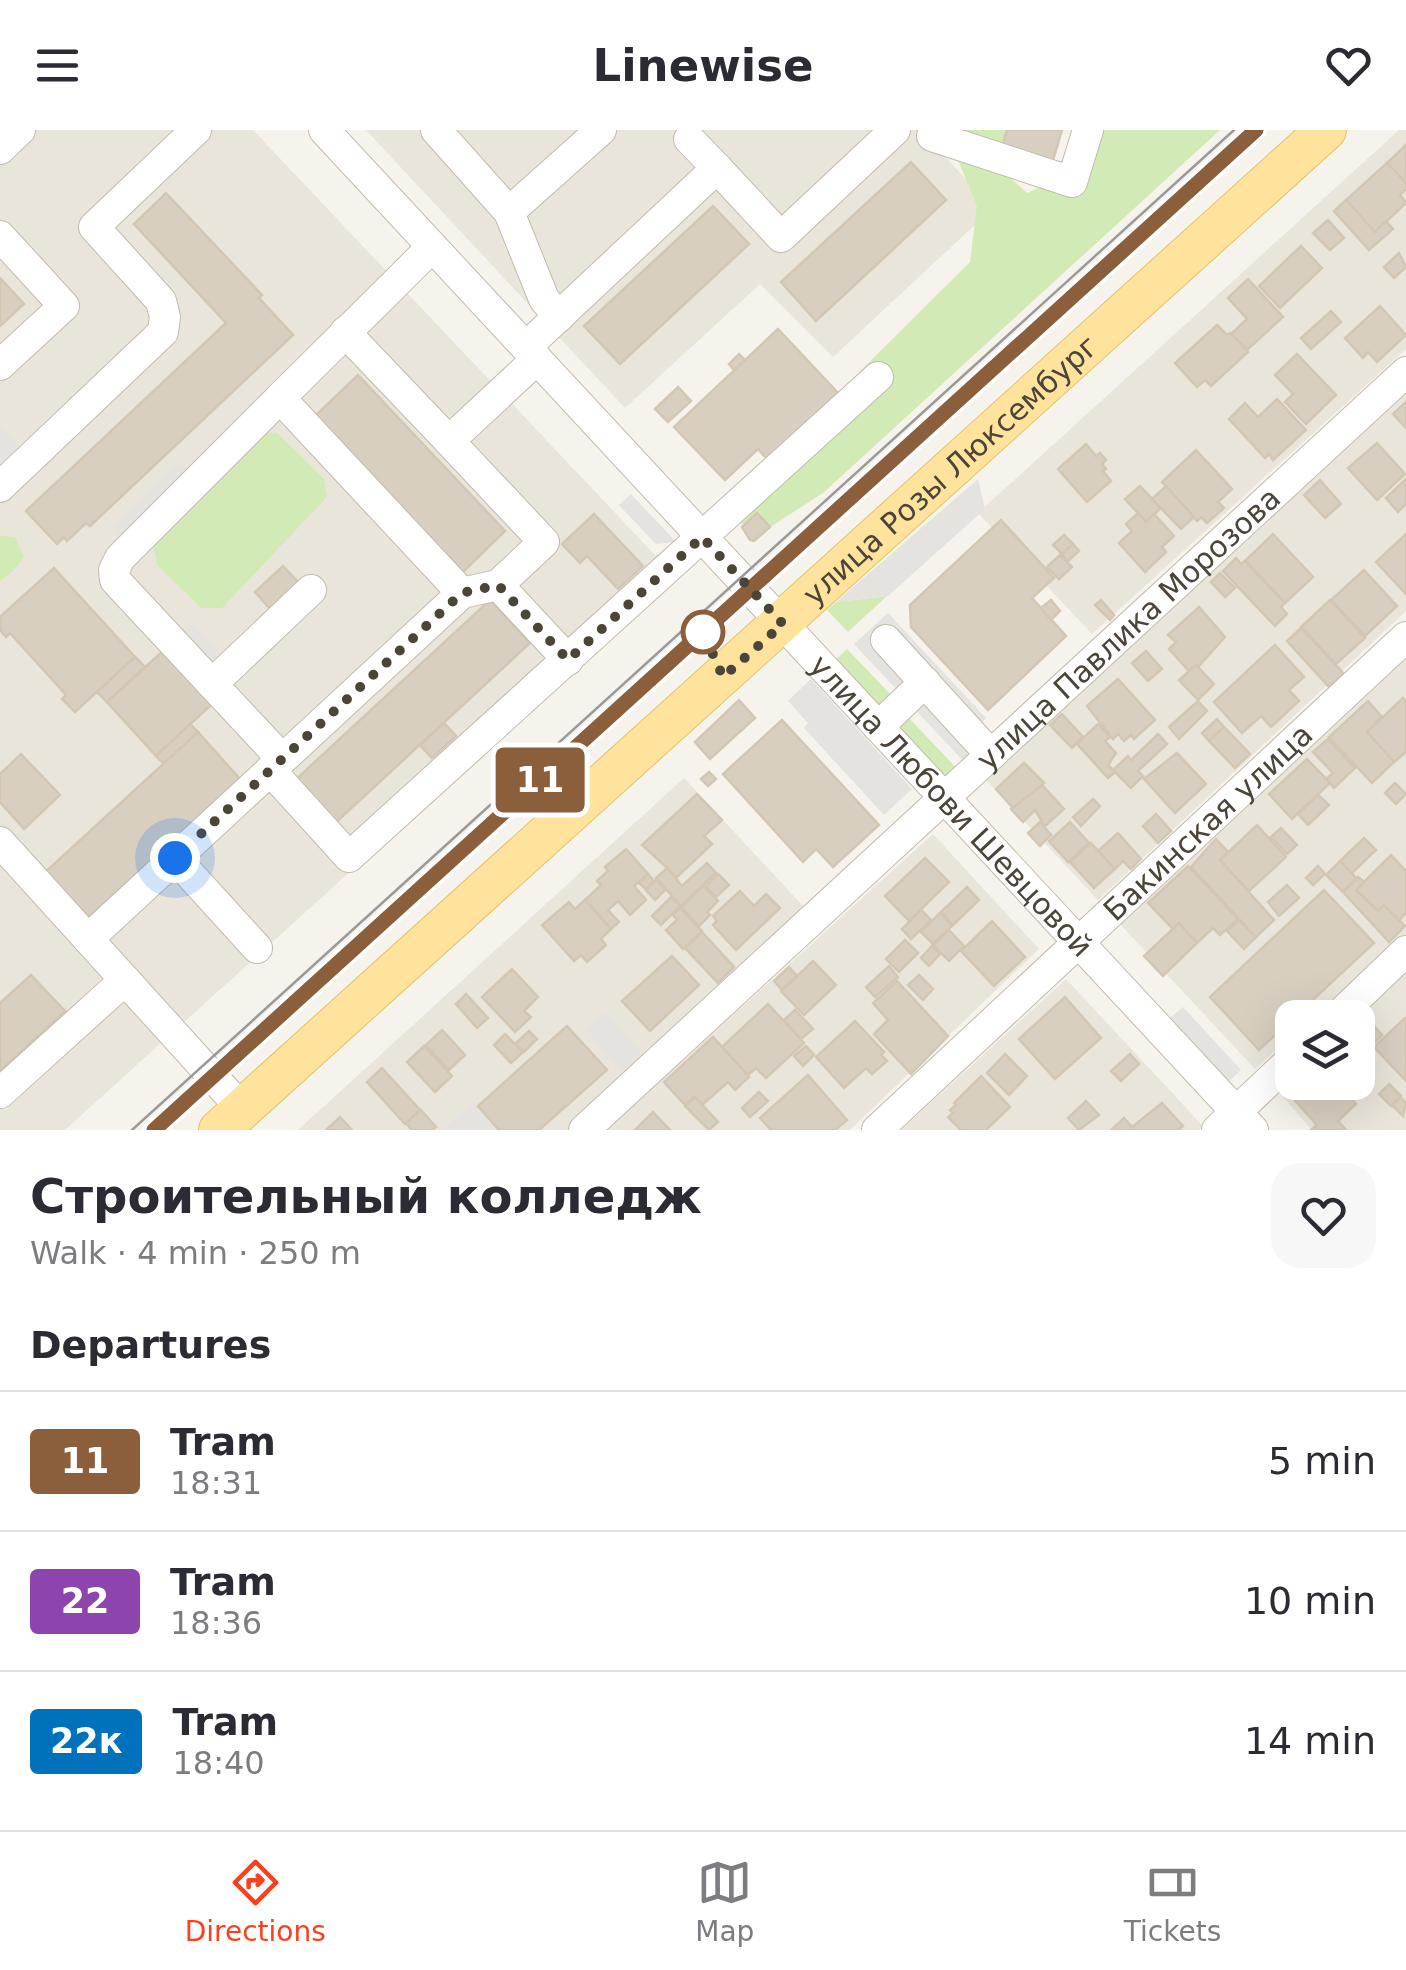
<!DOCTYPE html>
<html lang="en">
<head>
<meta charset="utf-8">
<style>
  body { margin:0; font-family:"DejaVu Sans",sans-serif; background:#f7f7f7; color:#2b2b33; height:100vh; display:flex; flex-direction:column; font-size:38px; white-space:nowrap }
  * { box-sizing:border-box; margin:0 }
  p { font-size:32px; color:#7c7c81 }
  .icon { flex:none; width:55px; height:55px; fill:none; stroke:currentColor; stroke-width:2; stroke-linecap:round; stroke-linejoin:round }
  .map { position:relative; height:1000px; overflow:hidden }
  .panel { display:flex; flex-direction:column; background:#fff; flex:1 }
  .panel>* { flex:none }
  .badge { padding:0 20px; border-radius:8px; font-size:35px; line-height:65px }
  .buttons { position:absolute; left:1275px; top:870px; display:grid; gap:20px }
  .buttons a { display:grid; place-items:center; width:100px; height:100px; border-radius:20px; background:#fff; box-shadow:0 10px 40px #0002; font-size:50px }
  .you { position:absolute; width:50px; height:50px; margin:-25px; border:8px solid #fff; border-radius:50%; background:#1a73e8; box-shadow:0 0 0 15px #1a73e833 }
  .map>.badge { position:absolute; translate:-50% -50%; box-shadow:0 0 0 5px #fff }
  h2 { padding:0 30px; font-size:38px; line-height:90px }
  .round { display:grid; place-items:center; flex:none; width:105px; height:105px; border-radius:30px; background:#f7f7f7 }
  .overview { display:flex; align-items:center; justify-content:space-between; height:170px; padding:0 30px }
  h1 { font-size:48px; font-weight:600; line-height:75px }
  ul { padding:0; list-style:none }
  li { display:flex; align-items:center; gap:30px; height:140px; padding:0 30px; border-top:2px solid #e1e1e2 }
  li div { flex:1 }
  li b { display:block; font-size:38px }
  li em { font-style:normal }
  li .badge { min-width:110px; font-weight:700; text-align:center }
  header { display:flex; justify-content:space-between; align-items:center; height:130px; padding:0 30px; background:#fff; font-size:45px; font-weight:600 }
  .tabs { display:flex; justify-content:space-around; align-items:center; height:140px; border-top:2px solid #e1e1e2; background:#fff; font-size:28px; color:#7c7c81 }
  .tabs a { display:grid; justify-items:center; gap:5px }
  .tabs .on { color:#fc3f1d }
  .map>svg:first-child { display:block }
  .residential { fill:#eae5da }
  .green { fill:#d2eab5 }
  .parking { fill:#e5e3e0 }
  .building { fill:#d8cfc1; stroke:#d3c7b4; stroke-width:2.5 }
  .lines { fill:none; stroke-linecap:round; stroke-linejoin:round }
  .minor-casing { stroke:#c2bbae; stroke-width:32 }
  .major-casing { stroke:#e6c16a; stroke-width:42 }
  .minor { stroke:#fff; stroke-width:30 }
  .major { stroke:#ffe39c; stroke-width:40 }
  .tram { stroke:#9a9a9a; stroke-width:2.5 }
  .line-casing { stroke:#fff; stroke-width:22 }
  .line { stroke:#8b5e3c; stroke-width:15 }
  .walk { stroke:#4b4439; stroke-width:10; stroke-dasharray:0 18 }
  .stop-dot { fill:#fff; stroke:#8b5e3c; stroke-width:5 }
  .labels { text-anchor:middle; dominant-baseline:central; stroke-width:9; stroke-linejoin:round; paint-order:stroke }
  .street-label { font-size:30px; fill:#4b4439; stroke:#fff }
</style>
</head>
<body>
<header><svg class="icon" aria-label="menu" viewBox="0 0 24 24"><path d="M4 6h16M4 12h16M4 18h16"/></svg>Linewise<svg class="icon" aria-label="heart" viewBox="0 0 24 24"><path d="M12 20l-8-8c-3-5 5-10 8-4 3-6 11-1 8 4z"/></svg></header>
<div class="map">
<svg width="1406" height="1000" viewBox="0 0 1406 1000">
  <rect width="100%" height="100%" fill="#f6f3ec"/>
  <g class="residential">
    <path d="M0,0H253L655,425L686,423L693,431L65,1000H0Z"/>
    <path d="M366,0H920L993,78L833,227L760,154L625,278Z"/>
    <path d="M1399,0H1406V219L1092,504L978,383Z"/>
    <path d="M1406,253V481L1098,770L985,649Z"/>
    <path d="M1406,523V804L1312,887L1292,888V905L1255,939L1118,792Z"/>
    <path d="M684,648L804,777L567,1000H298Z"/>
    <path d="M933,704L1039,819L850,1000H606Z"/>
    <path d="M1406,842V1000H1312L1277,960L1292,945V952H1358L1356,887Z"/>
    <path d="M1066,849L1203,996L1199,1000H901Z"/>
  </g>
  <g class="green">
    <path d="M953,0H1011L1000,38L1027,63L1053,51L1084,0H1220L823,363L764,401L738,392L734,367L970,132L977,76L951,13Z"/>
    <path d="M277,303L324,349L327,367L222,478H201L157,435L153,414L260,304Z"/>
    <path d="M0,406L15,407L24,427L14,440L0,451Z"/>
    <path d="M887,466L848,502L827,480L836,472Z"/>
    <path d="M847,519L892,566L875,582L831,534Z"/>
    <path d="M907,586L962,644L946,659L891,600Z"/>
  </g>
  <g class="parking">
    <path d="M0,297L24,322L0,345Z"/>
    <path d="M178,335L197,340L121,415L114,396Z"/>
    <path d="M978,349L985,379L888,466L836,472Z"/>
    <path d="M631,364L676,412L656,414L619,375Z"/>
    <path d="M888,483L986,588L978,596L991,610L966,634L854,514Z"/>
    <path d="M193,494L243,547L228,562L178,508Z"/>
    <path d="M811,549L912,659L884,685L804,598L808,593L788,571Z"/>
    <path d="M1183,877L1241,940L1228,952L1169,889Z"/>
    <path d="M606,883L641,923L622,940L587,900Z"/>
    <path d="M473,973L497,1000H442Z"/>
  </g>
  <g class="building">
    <path d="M1007,0H1062L1050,40L1000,25Z"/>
    <path d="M1406,15V53L1387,33Z"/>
    <path d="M911,32L946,70L816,191L781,152Z"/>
    <path d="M1387,33L1406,53V59L1400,65L1406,73L1375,102L1346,70Z"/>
    <path d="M166,63L262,165L259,168L293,205L90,396L86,393L67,411L64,407L57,414L26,381L226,193L134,94Z"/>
    <path d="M1346,70L1375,102L1386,91L1393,99L1369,120L1334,81Z"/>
    <path d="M713,76L749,114L620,234L584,196Z"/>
    <path d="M1328,90L1344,108L1330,120L1313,103Z"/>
    <path d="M1301,116L1322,138L1280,178L1259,156Z"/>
    <path d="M1399,123L1406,137L1394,148L1384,137Z"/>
    <path d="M0,148L24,174L0,196Z"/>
    <path d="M1248,149L1283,187L1247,220L1231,204L1247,189L1228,168Z"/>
    <path d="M1380,176L1406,205L1377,232L1368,222L1363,228L1345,208Z"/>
    <path d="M1331,181L1341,192L1311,219L1301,208Z"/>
    <path d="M1217,195L1227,205L1230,203L1248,222L1211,256L1205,250L1197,257L1175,233Z"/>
    <path d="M778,199L838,263L767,329L758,319L725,350L674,297Z"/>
    <path d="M739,224L745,230L734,240L729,234Z"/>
    <path d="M1297,224L1336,265L1306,294L1285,272L1293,264L1275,245Z"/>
    <path d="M358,245L505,401L463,442L315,286Z"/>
    <path d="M678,257L691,271L668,292L655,279Z"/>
    <path d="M1277,269L1306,300L1273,330L1269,324L1265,328L1229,289L1245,273L1258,287Z"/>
    <path d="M1406,272V298L1393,284Z"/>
    <path d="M1377,313L1405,344L1377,370L1348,338Z"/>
    <path d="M1086,314L1096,326L1100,323L1106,330L1102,334L1106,339L1103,341L1111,351L1087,372L1058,339Z"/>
    <path d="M1196,320L1232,359L1218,372L1224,378L1207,393L1201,387L1197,391L1162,352Z"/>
    <path d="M1406,349V374L1398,382L1386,368Z"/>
    <path d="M1320,350L1341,374L1325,388L1304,365Z"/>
    <path d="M1140,356L1161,378L1146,392L1125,369Z"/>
    <path d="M1166,356L1194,387L1181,399L1152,369Z"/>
    <path d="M757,383L770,397L754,411L750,410L742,397Z"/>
    <path d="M1138,383L1146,392L1154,384L1174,406L1162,417L1166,422L1145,442L1119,413L1132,401L1126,394Z"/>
    <path d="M594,384L643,436L618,459L587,426L580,433L562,414Z"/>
    <path d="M1001,390L1054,448L1032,468L1066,506L988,580L911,497L910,475Z"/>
    <path d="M1273,404L1313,447L1285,473L1245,431Z"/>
    <path d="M1406,404V464L1376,432Z"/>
    <path d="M1064,405L1073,414L1062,424L1053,415Z"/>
    <path d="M1073,414L1079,421L1068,431L1062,424Z"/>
    <path d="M1060,425L1072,437L1059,449L1047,437Z"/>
    <path d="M1236,428L1241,434L1245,431L1285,473L1281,477L1287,484L1275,496L1223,441Z"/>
    <path d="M283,436L299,453L271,480L255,462Z"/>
    <path d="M54,438L135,527L75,582L62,569L66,565L10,503L6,507L0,500V487Z"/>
    <path d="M1364,440L1397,476L1365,506L1331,470Z"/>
    <path d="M1220,443L1235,458L1225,467L1211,452Z"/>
    <path d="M490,470L530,513L332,696L292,653Z"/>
    <path d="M1051,470L1060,481L1051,490L1041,478Z"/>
    <path d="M1101,470L1114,485L1110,490L1095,475Z"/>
    <path d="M1330,470L1365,508L1336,534L1301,497Z"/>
    <path d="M1199,477L1225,507L1198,537L1196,535L1189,541L1169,519L1176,512L1168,505Z"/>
    <path d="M1301,498L1344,544L1329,557L1287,511Z"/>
    <path d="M1275,515L1304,547L1289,560L1299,571L1271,597L1261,586L1242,603L1214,572Z"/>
    <path d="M164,520L213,573L156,626L107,572Z"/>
    <path d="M1146,521L1162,539L1148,551L1132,533Z"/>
    <path d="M135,527L145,537L107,572L97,562Z"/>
    <path d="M1196,535L1214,554L1198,570L1179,550Z"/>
    <path d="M1118,549L1155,590L1134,609L1131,605L1124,611L1118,604L1113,609L1087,576Z"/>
    <path d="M1403,568L1406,571V622L1394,632L1367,602Z"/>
    <path d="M739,570L755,588L710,629L695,612Z"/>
    <path d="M1198,571L1207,581L1179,609L1169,597Z"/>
    <path d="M1368,571L1382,587L1367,602L1394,632L1372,653L1329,607Z"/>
    <path d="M1062,584L1083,607L1072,618L1050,595Z"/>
    <path d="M1217,589L1224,597L1209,611L1202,603Z"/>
    <path d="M782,590L879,695L833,737L816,719L803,732L723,644Z"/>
    <path d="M444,593L456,606L432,628L420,615Z"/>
    <path d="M190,594L198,602L164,634L156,626Z"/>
    <path d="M1098,594L1110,607L1105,611L1116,623L1108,635L1115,642L1108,648L1077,614Z"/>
    <path d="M1224,597L1250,624L1235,638L1209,611Z"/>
    <path d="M198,602L240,649L84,792L41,746Z"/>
    <path d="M1158,604L1167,614L1138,641L1143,646L1131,658L1113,640L1128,626L1131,630Z"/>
    <path d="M1328,609L1355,638L1334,658L1326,649L1333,643L1313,622Z"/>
    <path d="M1177,623L1206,654L1175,683L1144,649Z"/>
    <path d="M21,624L60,665L24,699L0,672V644Z"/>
    <path d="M1307,629L1330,653L1292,689L1269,664Z"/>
    <path d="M1024,633L1044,653L1013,678L996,659Z"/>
    <path d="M709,642L716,649L708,656L701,649Z"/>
    <path d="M1395,653L1406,664L1396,674L1385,663Z"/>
    <path d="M1042,655L1064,679L1045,696L1035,680L1023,692L1011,679Z"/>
    <path d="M697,664L722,690L704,706L712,714L677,747L642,715Z"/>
    <path d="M1318,665L1329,675L1308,695L1298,684Z"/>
    <path d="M1093,669L1100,676L1081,696L1073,687Z"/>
    <path d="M1156,684L1171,701L1158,713L1143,696Z"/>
    <path d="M1040,692L1051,705L1040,716L1028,703Z"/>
    <path d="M1070,692L1089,713L1068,732L1049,711Z"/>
    <path d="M1257,695L1286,727L1249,761L1220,730Z"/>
    <path d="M1281,698L1297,715L1287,724L1271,707Z"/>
    <path d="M1118,703L1141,729L1131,739L1123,731L1115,739L1098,721Z"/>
    <path d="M1364,708L1376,720L1352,743L1340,731Z"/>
    <path d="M1216,709L1228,722L1220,730L1274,790L1256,807L1191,737Z"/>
    <path d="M1091,713L1115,739L1094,758L1070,732Z"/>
    <path d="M626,719L648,744L634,756L646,770L630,785L618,771L608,780L619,792L611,799L585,770L601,755L597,751L608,741L605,737Z"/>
    <path d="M1391,725L1406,741V783L1399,790L1384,775L1378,781L1356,760Z"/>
    <path d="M925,728L949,752L909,791L885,766Z"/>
    <path d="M1340,731L1357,749L1343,762L1326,745Z"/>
    <path d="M707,733L716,743L681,776L656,748L667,738L682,756Z"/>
    <path d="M1188,736L1238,789L1220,805L1213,798L1197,813L1179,793L1173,799L1148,773Z"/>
    <path d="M1318,736L1325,744L1313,755L1306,748Z"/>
    <path d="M648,744L654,751L646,759L639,753Z"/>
    <path d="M718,744L729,755L716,767L706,756Z"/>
    <path d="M1358,747L1364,752L1356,760L1378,781L1384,775L1405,796L1389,812L1343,762Z"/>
    <path d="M656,750L665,760L655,770L646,760Z"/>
    <path d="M1287,755L1299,768L1279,786L1268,772Z"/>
    <path d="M703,756L718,771L707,782L710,785L699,796L681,777Z"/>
    <path d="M967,757L979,770L953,795L941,782Z"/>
    <path d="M1324,760L1374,813L1259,920L1210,867Z"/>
    <path d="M740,761L754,776L766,764L780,778L736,820L713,795L717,791L713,786Z"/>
    <path d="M671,767L680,776L661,795L652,786Z"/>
    <path d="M585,770L611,799L601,809L606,815L587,832L581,825L574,831L542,795L569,772L575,779Z"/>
    <path d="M680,778L702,801L683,819L666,800L677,790L673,785Z"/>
    <path d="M921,780L931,790L911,809L902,799Z"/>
    <path d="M940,783L952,796L933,814L921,802Z"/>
    <path d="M1239,790L1256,807L1244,819L1227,801Z"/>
    <path d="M992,791L1025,827L994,856L961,821Z"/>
    <path d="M1179,793L1197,813L1163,846L1144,826Z"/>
    <path d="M949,800L964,816L949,831L933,815Z"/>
    <path d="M702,802L734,837L718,853L685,818Z"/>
    <path d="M905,810L918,823L899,842L886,829Z"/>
    <path d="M932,816L940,824L929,836L921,828Z"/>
    <path d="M672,826L699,855L650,901L622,871Z"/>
    <path d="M813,831L836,855L804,885L781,861Z"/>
    <path d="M889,836L898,847L875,867L866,857Z"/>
    <path d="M789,837L797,846L782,860L774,851Z"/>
    <path d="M512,839L538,867L524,881L531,887L515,902L482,867Z"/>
    <path d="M31,845L65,881L0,941V873Z"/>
    <path d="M919,845L933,859L923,870L908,855Z"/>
    <path d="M897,851L948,906L911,944L874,904L888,890L873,873Z"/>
    <path d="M466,864L488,888L477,898L456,874Z"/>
    <path d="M1065,867L1101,908L1055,949L1019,909Z"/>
    <path d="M768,874L804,913L766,948L756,938L748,945L722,917Z"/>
    <path d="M795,880L813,899L801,909L784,890Z"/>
    <path d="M1367,888L1382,905L1371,916L1358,902V897Z"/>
    <path d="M1405,888L1406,889V951L1374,917Z"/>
    <path d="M855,891L884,922L881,925L887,931L872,944L866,938L844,958L816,927Z"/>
    <path d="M567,896L607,940L539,1000H499L478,976Z"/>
    <path d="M442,900L465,925L449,940L426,915Z"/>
    <path d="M529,901L537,909L524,922L515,914Z"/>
    <path d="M505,904L523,922L511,933L494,915Z"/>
    <path d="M713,907L749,947L735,960L728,952L702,975L694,967L685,975L664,952Z"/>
    <path d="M424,916L452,946L435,962L407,932Z"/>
    <path d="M806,916L814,925L803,936L794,926Z"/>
    <path d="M1005,924L1027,946L1009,965L987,943Z"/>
    <path d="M1130,924L1139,934L1121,951L1111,941Z"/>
    <path d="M382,938L420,980L405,994L367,952Z"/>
    <path d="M808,945L847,990L835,1000H771L760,988Z"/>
    <path d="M981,946L1010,977L986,1000H961L948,987L953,983L950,980L956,975L954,973Z"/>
    <path d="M1308,952H1337L1356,974L1338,991L1346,1000H1311L1317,995L1292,967Z"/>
    <path d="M1389,954L1401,966L1391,976L1379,964Z"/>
    <path d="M759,962L768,971L750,987L742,978Z"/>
    <path d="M695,967L718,992L709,1000L685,976Z"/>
    <path d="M1400,967L1406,973L1403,986L1392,975Z"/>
    <path d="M1086,971L1099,985L1079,1000L1068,988Z"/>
    <path d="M1162,973L1183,996L1178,1000H1111L1124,988L1132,997Z"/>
    <path d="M421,980L436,997L432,1000H412L406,993Z"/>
    <path d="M653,982L670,1000H635Z"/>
    <path d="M340,987L352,1000H326Z"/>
  </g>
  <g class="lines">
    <defs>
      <g id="minor">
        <path id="s1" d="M324,0L1253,1000"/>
        <path d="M436,0L509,82L601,0"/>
        <path d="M932,6L1072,52L1088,0"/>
        <path d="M689,9L717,38"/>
        <path d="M0,19L20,0"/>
        <path d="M509,82L544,169L559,187"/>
        <path d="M0,106L64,176L0,235"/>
        <path d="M345,202L449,311"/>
        <path d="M526,217L717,38L781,107L895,0"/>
        <path d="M280,268L120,428L114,440L115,450L282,629"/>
        <path d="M0,357L163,202L165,187L161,171L94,97L196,0"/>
        <path d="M498,455L568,530"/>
        <path d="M462,463L498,455L544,412L449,311L537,229"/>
        <path d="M886,510L991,625"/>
        <path d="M212,554L311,460"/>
        <path d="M878,597L925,552"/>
        <path d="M270,640L349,727L878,247"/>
        <path d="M0,712L242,979"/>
        <path d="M175,728L257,818"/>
        <path d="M88,809L462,463L280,268L432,117"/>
        <path d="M1336,888L1406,821"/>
        <path d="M0,963L125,850"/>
        <path id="s2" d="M584,1000L1406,242"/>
        <path id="s3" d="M877,1000L1406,507"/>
        <path d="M1217,1000L1292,929"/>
      </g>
      <g id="major">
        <path id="s4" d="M219,1000L1326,0"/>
      </g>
    </defs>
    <use href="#minor" class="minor-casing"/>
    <use href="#major" class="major-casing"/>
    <use href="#minor" class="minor"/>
    <use href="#major" class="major"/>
    <g class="tram">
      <path d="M1228,26L1256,0"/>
      <path d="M132,1000L1234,0"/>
    </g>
  </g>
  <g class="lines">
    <defs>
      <path id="line" d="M154,1000L1256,0"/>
    </defs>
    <use href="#line" class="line-casing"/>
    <use href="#line" class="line"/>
    <path class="walk" d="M175,728L462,463L498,455L568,530L702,407L783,494L723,547L703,502"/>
  </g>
  <circle class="stop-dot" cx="703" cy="502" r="20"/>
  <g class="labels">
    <g class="street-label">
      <text stroke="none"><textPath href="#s4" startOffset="985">улица Розы Люксембург</textPath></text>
      <text stroke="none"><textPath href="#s2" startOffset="740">улица Павлика Морозова</textPath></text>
      <text stroke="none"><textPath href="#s1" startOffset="922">улица Любови Шевцовой</textPath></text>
      <text stroke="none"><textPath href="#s3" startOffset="452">Бакинская улица</textPath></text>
    </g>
  </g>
</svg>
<div class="buttons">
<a><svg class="icon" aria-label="layers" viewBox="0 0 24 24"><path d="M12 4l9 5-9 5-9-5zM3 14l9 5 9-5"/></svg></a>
</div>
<div class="you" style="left:175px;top:728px"></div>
<b class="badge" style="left:540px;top:650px;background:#8b5e3c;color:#fff">11</b>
</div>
<section class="panel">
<div class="overview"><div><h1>Строительный колледж</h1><p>Walk · 4 min · 250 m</p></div><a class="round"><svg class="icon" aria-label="heart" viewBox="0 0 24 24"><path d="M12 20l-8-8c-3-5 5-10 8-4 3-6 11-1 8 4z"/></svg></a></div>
<h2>Departures</h2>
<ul>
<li><span class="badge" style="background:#8b5e3c;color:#fff">11</span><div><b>Tram</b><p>18:31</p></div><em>5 min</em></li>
<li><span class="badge" style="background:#8e44ad;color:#fff">22</span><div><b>Tram</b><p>18:36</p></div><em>10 min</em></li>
<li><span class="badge" style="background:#0072bc;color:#fff">22к</span><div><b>Tram</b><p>18:40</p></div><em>14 min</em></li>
</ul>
</section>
<nav class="tabs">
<a class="on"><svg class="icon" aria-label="directions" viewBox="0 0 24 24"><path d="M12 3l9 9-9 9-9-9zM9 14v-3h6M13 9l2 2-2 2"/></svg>Directions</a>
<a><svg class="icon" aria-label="map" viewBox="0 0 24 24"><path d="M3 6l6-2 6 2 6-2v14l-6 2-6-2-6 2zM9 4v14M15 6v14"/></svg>Map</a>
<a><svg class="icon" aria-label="tickets" viewBox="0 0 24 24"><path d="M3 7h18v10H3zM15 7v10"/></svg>Tickets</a>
</nav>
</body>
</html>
